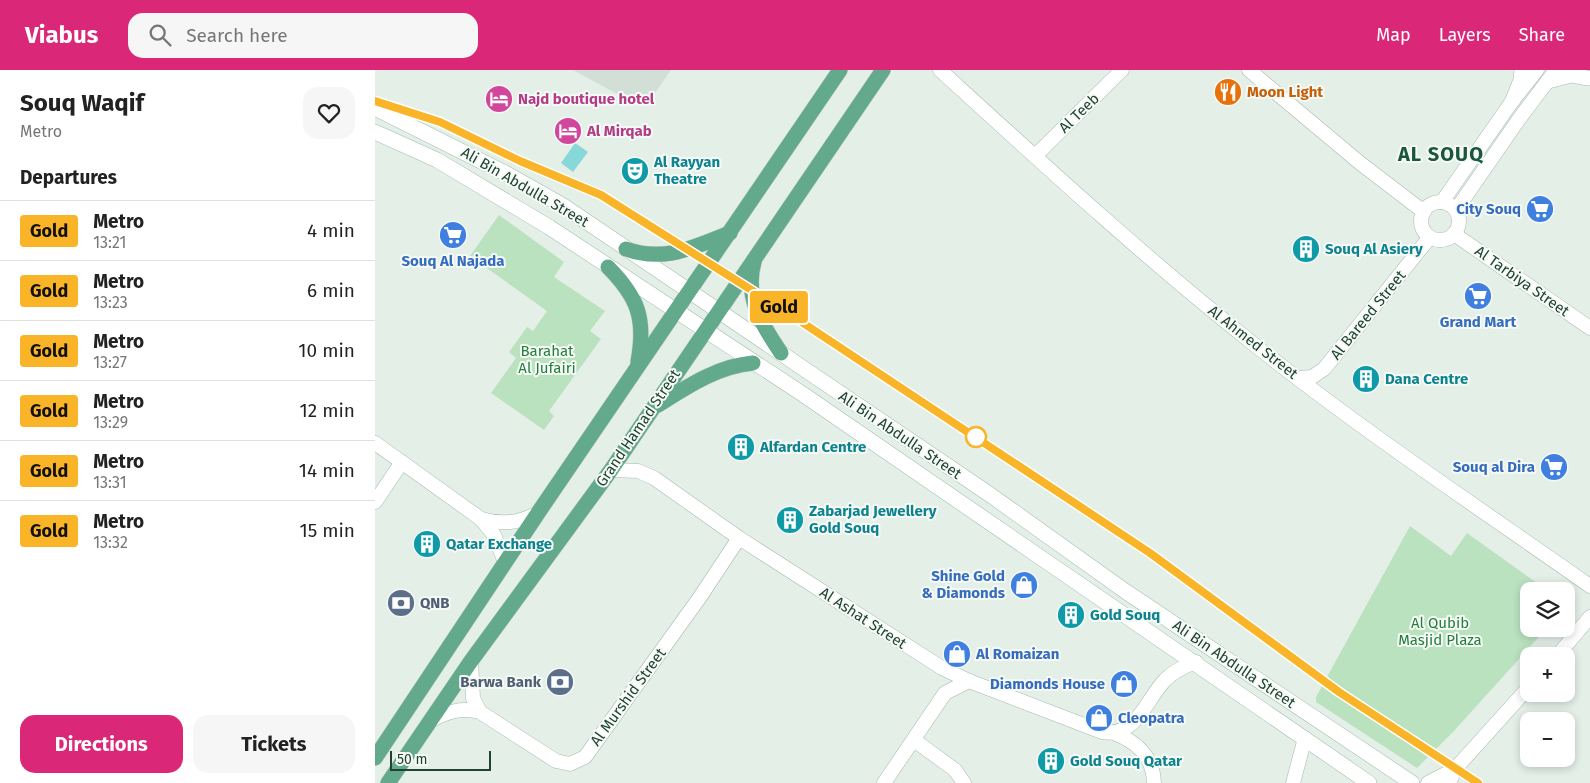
<!DOCTYPE html>
<html lang="en">
<head>
<meta charset="utf-8">
<style>
  body { margin:0; font-family:"Fira Sans",sans-serif; background:#f6f6f6; color:#222; height:100vh; display:flex; flex-direction:column; font-size:19px; white-space:nowrap }
  * { box-sizing:border-box; margin:0 }
  p { font-size:16px; color:#767676 }
  .icon { flex:none; width:28px; height:28px; fill:none; stroke:currentColor; stroke-width:2; stroke-linecap:round; stroke-linejoin:round }
  .map { position:relative; flex:1; overflow:hidden }
  .drawer { display:flex; flex-direction:column; background:#fff; width:375px }
  .drawer>* { flex:none }
  .badge { padding:0 10px; border-radius:4px; font-size:18px; line-height:32px }
  .tools { position:absolute; left:1145px; top:512px; display:grid; gap:10px }
  .tools a { display:grid; place-items:center; width:55px; height:55px; border-radius:10px; background:#fff; box-shadow:0 2px 8px #0003; font-size:25px }
  .scale { position:absolute; left:15px; bottom:12px; width:101px; box-sizing:border-box; padding-left:5px; border:2px solid #214334; border-top:0; font-size:14px; line-height:18px; white-space:nowrap; color:#214334; -webkit-text-stroke:4px #f5faf7; paint-order:stroke }
  .map>.badge { position:absolute; translate:-50% -50%; box-shadow:0 0 0 2px #fff }
  h2 { padding:0 20px; font-size:19px; line-height:45px }
  .round { display:grid; place-items:center; flex:none; width:52px; height:52px; border-radius:15px; background:#f6f6f6 }
  .head { display:flex; align-items:center; justify-content:space-between; height:85px; padding:0 20px }
  h1 { font-size:24px; font-weight:700; line-height:38px }
  .button { display:flex; gap:10px; margin-top:auto; padding:10px 20px }
  .button a { flex:1; height:58px; border-radius:15px; background:#db2777; color:#fff; font-size:20px; font-weight:700; line-height:58px; text-align:center }
  .button a+a { background:#f6f6f6; color:#222 }
  ul { padding:0; list-style:none }
  li { display:flex; align-items:center; gap:15px; height:60px; padding:0 20px; border-top:1px solid #e0e0e0 }
  li div { flex:1 }
  li b { display:block; font-size:19px }
  li em { font-style:normal }
  li .badge { min-width:55px; font-weight:700; text-align:center }
  header { display:flex; align-items:center; gap:30px; box-sizing:border-box; height:70px; padding:0 25px; background:#db2777; color:#fff }
  header strong { font-size:24px }
  nav { display:flex; gap:28px; margin-inline-start:auto; font-size:18px }
  .search { width:350px; height:45px; background:#f6f6f6; display:flex; align-items:center; gap:12px; box-sizing:border-box; padding:0 18px; border-radius:15px; color:#767676; font-size:19px }
  main { display:flex; flex:1; min-height:0 }
  .map>svg:first-child { display:block }
  .built { fill:#d1dfd7 }
  .green { fill:#bae2bf }
  .water { fill:#86d9d8 }
  .lines { fill:none; stroke-linecap:round; stroke-linejoin:round }
  .street-casing { stroke:#a6b8ae; stroke-width:15 }
  .secondary-casing { stroke:#a1bcae; stroke-width:16 }
  .primary-casing { stroke:#c1cac6; stroke-width:16 }
  .street { stroke:#fff; stroke-width:14 }
  .secondary { stroke:#fff; stroke-width:15 }
  .primary { stroke:#63a98c; stroke-width:15 }
  .line-casing { stroke:#fff; stroke-width:11 }
  .line { stroke:#f9b428; stroke-width:8 }
  .stop-dot { fill:#fff; stroke:#f9b428; stroke-width:2.5 }
  .labels { text-anchor:middle; dominant-baseline:central; stroke-width:4; stroke-linejoin:round; paint-order:stroke }
  .food-label { font-size:15px; font-weight:bold; fill:#c56008; stroke:#f5faf7; text-anchor:start }
  .hotel-label { font-size:15px; font-weight:bold; fill:#b23c85; stroke:#f5faf7; text-anchor:start }
  .street-label { font-size:15px; fill:#214334; stroke:#f5faf7 }
  .culture-label { font-size:15px; font-weight:bold; fill:#0d838f; stroke:#f5faf7; text-anchor:start }
  .shop-label { font-size:15px; font-weight:bold; fill:#366cbe; stroke:#f5faf7; text-anchor:end }
  .park-label { font-size:15px; fill:#267e3a; stroke:#f5faf7 }
  .service-label { font-size:15px; font-weight:bold; fill:#4e5e75; stroke:#f5faf7; text-anchor:start }
  .district-label { font-size:20px; font-weight:bold; letter-spacing:1px; fill:#1a573e; stroke:#f5faf7 }
</style>
</head>
<body>
<header>
<strong>Viabus</strong>
<div class="search"><svg class="icon" aria-label="search" viewBox="0 0 24 24"><circle cx="10" cy="10" r="6"/><path d="M15 15l6 6"/></svg>Search here</div>
<nav><a>Map</a><a>Layers</a><a>Share</a></nav>
</header>
<main>
<section class="drawer">
<div class="head"><div><h1>Souq Waqif</h1><p>Metro</p></div><a class="round"><svg class="icon" aria-label="heart" viewBox="0 0 24 24"><path d="M12 20l-8-8c-3-5 5-10 8-4 3-6 11-1 8 4z"/></svg></a></div>
<h2>Departures</h2>
<ul>
<li><span class="badge" style="background:#f9b428;color:#111">Gold</span><div><b>Metro</b><p>13:21</p></div><em>4 min</em></li>
<li><span class="badge" style="background:#f9b428;color:#111">Gold</span><div><b>Metro</b><p>13:23</p></div><em>6 min</em></li>
<li><span class="badge" style="background:#f9b428;color:#111">Gold</span><div><b>Metro</b><p>13:27</p></div><em>10 min</em></li>
<li><span class="badge" style="background:#f9b428;color:#111">Gold</span><div><b>Metro</b><p>13:29</p></div><em>12 min</em></li>
<li><span class="badge" style="background:#f9b428;color:#111">Gold</span><div><b>Metro</b><p>13:31</p></div><em>14 min</em></li>
<li><span class="badge" style="background:#f9b428;color:#111">Gold</span><div><b>Metro</b><p>13:32</p></div><em>15 min</em></li>
</ul>
<div class="button"><a>Directions</a><a>Tickets</a></div>
</section>
<div class="map">
<svg width="1215" height="713" viewBox="0 0 1215 713">
  <rect width="100%" height="100%" fill="#e4efe8"/>
  <path class="built" d="M198,0H296L280,23L259,33Z"/>
  <g class="green">
    <path d="M124,145L189,192L179,207L230,241L215,261L226,269L174,341L179,346L169,360L116,323L141,288L134,282L152,257L158,261L172,241L95,186Z"/>
    <path d="M1035,456L1076,486L1092,463L1173,521H1154V559H1171L1078,662L1042,698L941,632V627Z"/>
  </g>
  <path class="water" d="M200,73L213,82L198,102L186,93Z"/>
  <g class="lines">
    <defs>
      <g id="street">
        <path d="M565,0C667,93 768,186 876,272C985,359 1101,436 1215,516"/>
        <path d="M874,0L985,93L1049,142"/>
        <path d="M660,86L747,0"/>
        <path d="M1067,132L1138,30L1162,0"/>
        <circle cx="1065" cy="151" r="19"/>
        <path d="M1081,140L1144,49L1181,0"/>
        <path d="M1079,164L1215,258"/>
        <path d="M924,308L937,307L949,299L1055,167"/>
        <path d="M0,373L106,449L119,465L130,492"/>
        <path d="M236,400L263,401L279,408L364,468L567,598L594,611L727,662C761,668 771,630 790,610C799,601 809,596 821,592"/>
        <path d="M0,432L27,392"/>
        <path d="M106,449C127,455 144,453 163,443"/>
        <path d="M1182,586L1215,547"/>
        <path d="M96,591L98,628L105,642"/>
        <path d="M55,651C72,642 86,637 105,642L181,691L195,694L210,687L325,527L364,468"/>
        <path d="M739,663C762,672 778,686 779,713"/>
        <path d="M539,670L580,700L589,713"/>
        <path d="M509,713L570,623L594,611"/>
        <path d="M918,713L930,668"/>
        <path d="M1053,713L1080,699"/>
        <path d="M1074,713L1081,698L1154,617"/>
      </g>
      <g id="secondary">
        <path d="M1173,11L1196,5L1212,8"/>
        <path d="M1138,30L1146,10L1147,0"/>
        <path d="M0,38L132,104L187,135L614,424L750,521L1037,713"/>
        <path d="M0,62L62,90L174,157L429,325L994,713"/>
      </g>
      <g id="primary">
        <path d="M251,179C289,193 319,177 355,163"/>
        <path d="M379,192C369,227 387,255 406,283"/>
        <path d="M233,197C263,227 271,249 263,292"/>
        <path d="M283,335C313,316 343,296 378,293"/>
        <path d="M0,688L163,443L465,0"/>
        <path d="M13,713L96,591L236,400L508,0"/>
      </g>
    </defs>
    <use href="#street" class="street-casing"/>
    <use href="#secondary" class="secondary-casing"/>
    <use href="#primary" class="primary-casing"/>
    <use href="#street" class="street"/>
    <use href="#secondary" class="secondary"/>
    <use href="#primary" class="primary"/>
  </g>
  <g class="lines">
    <defs>
      <path id="line" d="M0,31L65,52L145,91L226,125L416,245L775,483L964,622L1103,713"/>
    </defs>
    <use href="#line" class="line-casing"/>
    <use href="#line" class="line"/>
  </g>
  <defs>
    <symbol id="restaurant-disc" viewBox="-11 -11 22 22"><circle r="9.5" fill="#e8710a" stroke="#f5faf7"/><path d="M-5-6h1v4h1v-4h1v4h1v-4h1v5L-1.5 .5V6h-2V.5L-5-1ZM5-6V6H3V1.5H1.5Q1.5-4 5-6Z" fill="#fff"/></symbol>
    <symbol id="hotel-disc" viewBox="-11 -11 22 22"><circle r="9.5" fill="#d1479c" stroke="#f5faf7"/><path d="M-6-4.5h1.5V1H6V5H4.5V3h-9V5H-6ZM-4 0a1.8 1.8 0 1 1 3.6 0ZM.5 0V-2.5h3Q6-2.5 6 0Z" fill="#fff"/></symbol>
    <symbol id="theatre-disc" viewBox="-11 -11 22 22"><circle r="9.5" fill="#0f9aa8" stroke="#f5faf7"/><path d="M-5-5.5Q0-4 5-5.5V0Q5 5 0 6Q-5 5-5 0ZM-3.3-2.5H-1v1.5H-3.3ZM1-2.5H3.3v1.5H1ZM-2.8 1Q0 5.5 2.8 1Z" fill="#fff"/></symbol>
    <symbol id="supermarket-disc" viewBox="-11 -11 22 22"><circle r="9.5" fill="#3f7fe0" stroke="#f5faf7"/><path d="M-6-5.5h2.5l.6 2H6L4.5 2H-2.5L-4.4-4H-6ZM-1.5 3.2a1.3 1.3 0 1 0 .1 0ZM3 3.2a1.3 1.3 0 1 0 .1 0Z" fill="#fff"/></symbol>
    <symbol id="building-disc" viewBox="-11 -11 22 22"><circle r="9.5" fill="#0f9aa8" stroke="#f5faf7"/><path d="M-4-6H4V6H1V3H-1V6H-4ZM-2.5-4.3h1.7v1.8h-1.7ZM.8-4.3h1.7v1.8H.8ZM-2.5-1h1.7V.8h-1.7ZM.8-1h1.7V.8H.8Z" fill="#fff"/></symbol>
    <symbol id="shop-disc" viewBox="-11 -11 22 22"><circle r="9.5" fill="#3f7fe0" stroke="#f5faf7"/><path d="M-5-2.5h2.3a2.7 3.5 0 0 1 5.4 0H5L5.5 6h-11ZM-1.5-2.5h3a1.5 2.3 0 0 0-3 0Z" fill="#fff"/></symbol>
    <symbol id="bank-disc" viewBox="-11 -11 22 22"><circle r="9.5" fill="#5c6f8a" stroke="#f5faf7"/><path d="M-6-4H6V4H-6ZM0-2.3a2.3 2.3 0 1 0 0 4.6a2.3 2.3 0 1 0 0-4.6Z" fill="#fff"/></symbol>
  </defs>
  <g fill-rule="evenodd">
    <use href="#restaurant-disc" x="837" y="6" width="32" height="32"/>
    <use href="#hotel-disc" x="108" y="13" width="32" height="32"/>
    <use href="#hotel-disc" x="177" y="45" width="32" height="32"/>
    <use href="#theatre-disc" x="244" y="85" width="32" height="32"/>
    <use href="#supermarket-disc" x="1149" y="123" width="32" height="32"/>
    <use href="#supermarket-disc" x="62" y="149" width="32" height="32"/>
    <use href="#building-disc" x="915" y="163" width="32" height="32"/>
    <use href="#supermarket-disc" x="1087" y="210" width="32" height="32"/>
    <use href="#building-disc" x="975" y="293" width="32" height="32"/>
    <use href="#building-disc" x="350" y="361" width="32" height="32"/>
    <use href="#supermarket-disc" x="1163" y="381" width="32" height="32"/>
    <use href="#building-disc" x="399" y="434" width="32" height="32"/>
    <use href="#building-disc" x="36" y="458" width="32" height="32"/>
    <use href="#shop-disc" x="633" y="499" width="32" height="32"/>
    <use href="#bank-disc" x="10" y="517" width="32" height="32"/>
    <use href="#building-disc" x="680" y="529" width="32" height="32"/>
    <use href="#shop-disc" x="566" y="568" width="32" height="32"/>
    <use href="#bank-disc" x="169" y="596" width="32" height="32"/>
    <use href="#shop-disc" x="733" y="598" width="32" height="32"/>
    <use href="#shop-disc" x="708" y="632" width="32" height="32"/>
    <use href="#building-disc" x="660" y="675" width="32" height="32"/>
  </g>
  <circle class="stop-dot" cx="601" cy="367" r="10"/>
  <g class="labels">
    <g class="food-label">
      <text x="872" y="22">Moon Light</text>
    </g>
    <g class="hotel-label">
      <text x="143" y="29">Najd boutique hotel</text>
      <text x="212" y="61">Al Mirqab</text>
    </g>
    <g class="street-label">
      <text transform="translate(704 43) rotate(-44)">Al Teeb</text>
      <text transform="translate(150 117) rotate(30)">Ali Bin Abdulla Street</text>
      <text transform="translate(1147 211) rotate(35)">Al Tarbiya Street</text>
      <text transform="translate(993 245) rotate(-51)">Al Bareed Street</text>
      <text transform="translate(878 272) rotate(38)">Al Ahmed Street</text>
      <text transform="translate(263 358) rotate(-56)">Grand Hamad Street</text>
      <text transform="translate(525 365) rotate(34)">Ali Bin Abdulla Street</text>
      <text transform="translate(488 548) rotate(33)">Al Ashat Street</text>
      <text transform="translate(859 594) rotate(34)">Ali Bin Abdulla Street</text>
      <text transform="translate(253 627) rotate(-54)">Al Murshid Street</text>
    </g>
    <g class="culture-label">
      <text x="279" y="92">Al Rayyan<tspan x="279" dy="17">Theatre</tspan></text>
      <text x="950" y="179">Souq Al Asiery</text>
      <text x="1010" y="309">Dana Centre</text>
      <text x="385" y="377">Alfardan Centre</text>
      <text x="434" y="441">Zabarjad Jewellery<tspan x="434" dy="17">Gold Souq</tspan></text>
      <text x="71" y="474">Qatar Exchange</text>
      <text x="715" y="545">Gold Souq</text>
      <text x="695" y="691">Gold Souq Qatar</text>
    </g>
    <g class="shop-label">
      <text x="1146" y="139">City Souq</text>
      <text x="78" y="191" text-anchor="middle">Souq Al Najada</text>
      <text x="1103" y="252" text-anchor="middle">Grand Mart</text>
      <text x="1160" y="397">Souq al Dira</text>
      <text x="630" y="506">Shine Gold<tspan x="630" dy="17">&amp; Diamonds</tspan></text>
      <text x="601" y="584" text-anchor="start">Al Romaizan</text>
      <text x="730" y="614">Diamonds House</text>
      <text x="743" y="648" text-anchor="start">Cleopatra</text>
    </g>
    <g class="park-label">
      <text x="172" y="281">Barahat<tspan x="172" dy="17">Al Jufairi</tspan></text>
      <text x="1065" y="553">Al Qubib<tspan x="1065" dy="17">Masjid Plaza</tspan></text>
    </g>
    <g class="service-label">
      <text x="45" y="533">QNB</text>
      <text x="166" y="612" text-anchor="end">Barwa Bank</text>
    </g>
    <g class="district-label">
      <text x="1066" y="84">AL SOUQ</text>
    </g>
  </g>
</svg>
<div class="tools">
<a><svg class="icon" aria-label="layers" viewBox="0 0 24 24"><path d="M12 4l9 5-9 5-9-5zM3 14l9 5 9-5"/></svg></a>
<a>+</a>
<a>−</a>
</div>
<div class="scale">50 m</div>
<b class="badge" style="left:404px;top:237px;background:#f9b428;color:#111">Gold</b>
</div>
</main>
</body>
</html>
